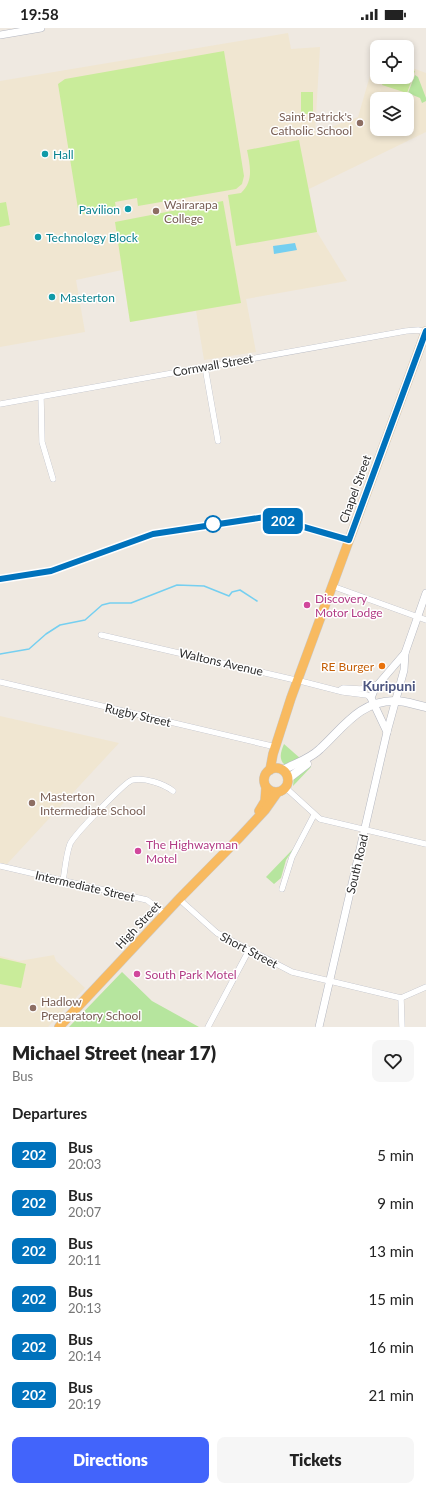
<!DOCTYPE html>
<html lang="en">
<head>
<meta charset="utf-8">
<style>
  body { margin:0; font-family:Lato,sans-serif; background:#f6f6f6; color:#222; height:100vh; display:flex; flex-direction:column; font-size:15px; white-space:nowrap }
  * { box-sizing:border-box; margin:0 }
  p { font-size:13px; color:#767676 }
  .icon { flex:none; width:22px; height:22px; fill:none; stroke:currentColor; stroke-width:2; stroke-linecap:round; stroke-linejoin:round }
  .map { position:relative; height:999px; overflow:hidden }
  .details { display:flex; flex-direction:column; background:#fff; flex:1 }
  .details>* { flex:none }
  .badge { padding:0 8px; border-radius:6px; font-size:14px; line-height:26px }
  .controls { position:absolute; left:370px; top:12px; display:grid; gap:8px }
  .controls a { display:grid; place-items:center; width:44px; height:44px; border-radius:8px; background:#fff; box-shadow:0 2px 6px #0003; font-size:20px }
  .map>.badge { position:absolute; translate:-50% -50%; box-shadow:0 0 0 2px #fff }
  h2 { padding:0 12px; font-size:15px; line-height:36px }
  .round { display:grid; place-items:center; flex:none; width:42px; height:42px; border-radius:8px; background:#f6f6f6 }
  .headline { display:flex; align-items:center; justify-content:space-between; height:68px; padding:0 12px }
  h1 { font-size:19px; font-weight:800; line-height:30px }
  .primary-button { display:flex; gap:8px; margin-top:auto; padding:8px 12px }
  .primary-button a { flex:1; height:46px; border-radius:8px; background:#4264fb; color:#fff; font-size:16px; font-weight:800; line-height:46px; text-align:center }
  .primary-button a+a { background:#f6f6f6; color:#222 }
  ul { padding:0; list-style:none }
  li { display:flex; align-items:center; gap:12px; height:48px; padding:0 12px }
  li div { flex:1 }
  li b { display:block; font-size:15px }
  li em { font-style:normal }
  li .badge { min-width:44px; font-weight:700; text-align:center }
  .status { display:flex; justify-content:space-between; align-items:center; height:28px; padding:0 20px; background:#fff; direction:ltr }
  .status svg { height:11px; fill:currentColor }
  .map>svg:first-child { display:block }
  .education { fill:#f0e6d1; fill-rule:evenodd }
  .green { fill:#b6e59e }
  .pitch { fill:#c9ec9a }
  .water { fill:#75cff0 }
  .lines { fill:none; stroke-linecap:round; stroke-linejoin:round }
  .stream { stroke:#75cff0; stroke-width:1.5 }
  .minor-casing { stroke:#b4b7c1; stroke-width:6 }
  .tertiary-casing { stroke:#b4b7c1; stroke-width:8 }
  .secondary-casing { stroke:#b4b7c1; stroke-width:9 }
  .trunk-casing { stroke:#c9c9c9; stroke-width:10 }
  .minor { stroke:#fff; stroke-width:5.5 }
  .tertiary { stroke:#fff; stroke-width:7 }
  .secondary { stroke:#fff; stroke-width:8 }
  .trunk { stroke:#f8ba60; stroke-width:9 }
  .line-casing { stroke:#fff; stroke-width:9 }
  .line { stroke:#0072bc; stroke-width:6 }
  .education-dot { fill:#8d6e63; stroke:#fff; stroke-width:1.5 }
  .culture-dot { fill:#0f9aa8; stroke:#fff; stroke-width:1.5 }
  .stop-dot { fill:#fff; stroke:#0072bc; stroke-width:2 }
  .hotel-dot { fill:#d1479c; stroke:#fff; stroke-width:1.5 }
  .food-dot { fill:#e8710a; stroke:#fff; stroke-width:1.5 }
  .labels { text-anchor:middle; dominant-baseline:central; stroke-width:3; stroke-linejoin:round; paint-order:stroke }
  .education-label { font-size:12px; fill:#785e54; stroke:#fff; text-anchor:start }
  .culture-label { font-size:12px; fill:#0d838f; stroke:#fff; text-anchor:start }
  .street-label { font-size:12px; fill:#2e2e2e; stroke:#fff }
  .hotel-label { font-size:12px; fill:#b23c85; stroke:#fff; text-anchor:start }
  .food-label { font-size:12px; fill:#c56008; stroke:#fff; text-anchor:end }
  .quarter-label { font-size:14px; font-weight:bold; fill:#4d5680; stroke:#fff }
</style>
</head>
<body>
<div class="status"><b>19:58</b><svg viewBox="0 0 49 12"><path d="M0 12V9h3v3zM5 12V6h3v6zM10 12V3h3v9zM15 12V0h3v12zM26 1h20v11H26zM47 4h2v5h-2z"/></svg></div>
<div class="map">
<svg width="426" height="999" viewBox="0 0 426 999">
  <rect width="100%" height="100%" fill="#efe9e1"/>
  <g class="education">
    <path d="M288,5L291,21L320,19L315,105L358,89L376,27L377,49H407V38L426,45V104L309,161L317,204L347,253L246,271L256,324L204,332L196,283L130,294L122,242L76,252L85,304L0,319V53ZM377,71H407V101H377Z"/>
    <path d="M0,688L119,715L7,836L0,835Z"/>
    <path d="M54,927L56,933L85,960L48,999H0V928L19,933Z"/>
  </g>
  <g class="green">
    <path d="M415,47L418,49L426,70V73L422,75L420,70L408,65Z"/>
    <path d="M284,716L301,731L285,737C278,731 281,723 284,716Z"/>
    <path d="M311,738V739L293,758L294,749Z"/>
    <path d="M294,820L286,832L281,850L274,856L266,849Z"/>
    <path d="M122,944L152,973L199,999H69Z"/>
  </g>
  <g class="pitch">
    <path d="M224,23L244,148L242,156L236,161L138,178L137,170L115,174L116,180L79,187L58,56L65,51Z"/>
    <path d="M407,40L415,43L407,65L382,57L385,49H407Z"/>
    <rect x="301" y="64" width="12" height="22"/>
    <path d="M299,112L317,204L236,218L228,167L241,165C254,153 250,138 247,122Z"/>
    <path d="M223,173L241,275L130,294L115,194Z"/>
    <path d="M6,174L10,197L0,199V175Z"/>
    <path d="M0,930L26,936L21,960L0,956Z"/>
  </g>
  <path class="water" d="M295,215L297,222L274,226L273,218Z"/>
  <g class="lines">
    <path class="stream" d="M0,626L29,621L46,606L60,597L85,592L102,577L110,575H131L177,557L204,558L229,568L232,564L240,562L257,573"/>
    <defs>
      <g id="minor">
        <path d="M205,339L218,413"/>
        <path d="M41,369L42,414L53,451"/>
        <path d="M0,376L406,303L418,302L425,304"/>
        <path d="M0,551L51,543L153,506L265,489L283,493L349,512"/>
        <path d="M332,558L426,592"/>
        <path d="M101,607L304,654L343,664L367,667L371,670"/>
        <path d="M0,654L276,719"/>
        <path d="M340,662L343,660L361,661L378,656"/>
        <path d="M286,760L320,791L426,816"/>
        <path d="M0,838L147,872L165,886"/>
        <path d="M63,853C65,841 66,827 70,816C74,807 124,755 132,752C144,749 164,756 173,763"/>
        <path d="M282,861L292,829L314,787"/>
        <path d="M179,871L217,905L292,944L401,970L426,959"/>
        <path d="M401,970L402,999"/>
        <path d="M208,999L249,922"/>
      </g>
      <g id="tertiary">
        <path d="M0,7L41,0"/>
        <path d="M387,704L371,670L375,660L405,625"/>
        <path d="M319,999L387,704L404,642L405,625L426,565"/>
      </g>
      <g id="secondary">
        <path d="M283,742C296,735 310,731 320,721C343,700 360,672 396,673C406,673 416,677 426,679"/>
        <path d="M289,750L307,736"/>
      </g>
      <g id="trunk">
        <circle cx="276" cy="752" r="12"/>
        <path d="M270,742L273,726L291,670L426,303"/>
        <path d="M259,783L265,773L266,759"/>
        <path d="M59,999L179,871L239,810L265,782L277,765"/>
      </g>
    </defs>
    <use href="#minor" class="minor-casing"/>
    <use href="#tertiary" class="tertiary-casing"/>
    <use href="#secondary" class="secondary-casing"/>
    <use href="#trunk" class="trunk-casing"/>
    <use href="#minor" class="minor"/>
    <use href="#tertiary" class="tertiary"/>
    <use href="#secondary" class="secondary"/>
    <use href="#trunk" class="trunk"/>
  </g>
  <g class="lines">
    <defs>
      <path id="line" d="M0,551L51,543L153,506L265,489L283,493L349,512L426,303"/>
    </defs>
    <use href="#line" class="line-casing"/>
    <use href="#line" class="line"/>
  </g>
  <g class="education-dot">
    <circle cx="360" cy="95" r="4"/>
    <circle cx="156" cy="183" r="4"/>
    <circle cx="32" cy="775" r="4"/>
    <circle cx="33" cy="980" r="4"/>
  </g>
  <g class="culture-dot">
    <circle cx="45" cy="126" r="4"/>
    <circle cx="128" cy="181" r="4"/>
    <circle cx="38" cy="209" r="4"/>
    <circle cx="52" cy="269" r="4"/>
  </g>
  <circle class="stop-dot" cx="213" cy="496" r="8"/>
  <g class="hotel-dot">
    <circle cx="307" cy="577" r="4"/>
    <circle cx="138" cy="823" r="4"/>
    <circle cx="137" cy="946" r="4"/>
  </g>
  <circle class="food-dot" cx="382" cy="638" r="4"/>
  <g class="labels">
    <g class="education-label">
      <text x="352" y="88" text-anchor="end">Saint Patrick's<tspan x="352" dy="14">Catholic School</tspan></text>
      <text x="164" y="176">Wairarapa<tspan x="164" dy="14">College</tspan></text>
      <text x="40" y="768">Masterton<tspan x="40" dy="14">Intermediate School</tspan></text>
      <text x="41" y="973">Hadlow<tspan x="41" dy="14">Preparatory School</tspan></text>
    </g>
    <g class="culture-label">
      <text x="53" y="126">Hall</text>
      <text x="120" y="181" text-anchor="end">Pavilion</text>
      <text x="46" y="209">Technology Block</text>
      <text x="60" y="269">Masterton</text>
    </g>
    <g class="street-label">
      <text transform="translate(213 337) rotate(-10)">Cornwall Street</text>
      <text transform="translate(355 461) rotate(-70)">Chapel Street</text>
      <text transform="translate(221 634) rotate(13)">Waltons Avenue</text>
      <text transform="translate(138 687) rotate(13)">Rugby Street</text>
      <text transform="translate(357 836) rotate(-77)">South Road</text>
      <text transform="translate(85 858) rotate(13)">Intermediate Street</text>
      <text transform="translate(138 897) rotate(-47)">High Street</text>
      <text transform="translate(249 922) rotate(28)">Short Street</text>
    </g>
    <g class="hotel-label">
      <text x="315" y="570">Discovery<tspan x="315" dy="14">Motor Lodge</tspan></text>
      <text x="146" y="816">The Highwayman<tspan x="146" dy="14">Motel</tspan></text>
      <text x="145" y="946">South Park Motel</text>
    </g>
    <g class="food-label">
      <text x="374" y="638">RE Burger</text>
    </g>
    <g class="quarter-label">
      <text x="389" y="657">Kuripuni</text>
    </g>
  </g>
</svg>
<div class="controls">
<a><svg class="icon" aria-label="locate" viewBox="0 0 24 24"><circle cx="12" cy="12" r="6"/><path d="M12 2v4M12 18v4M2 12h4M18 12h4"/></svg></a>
<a><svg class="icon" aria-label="layers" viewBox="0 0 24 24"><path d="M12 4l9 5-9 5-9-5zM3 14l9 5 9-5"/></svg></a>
</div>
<b class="badge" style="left:283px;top:493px;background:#0072bc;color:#fff">202</b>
</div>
<section class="details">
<div class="headline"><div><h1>Michael Street (near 17)</h1><p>Bus</p></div><a class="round"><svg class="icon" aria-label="heart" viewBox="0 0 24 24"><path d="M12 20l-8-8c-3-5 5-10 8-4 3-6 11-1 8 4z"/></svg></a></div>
<h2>Departures</h2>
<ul>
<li><span class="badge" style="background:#0072bc;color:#fff">202</span><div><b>Bus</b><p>20:03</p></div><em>5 min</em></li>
<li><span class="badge" style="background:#0072bc;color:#fff">202</span><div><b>Bus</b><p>20:07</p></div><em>9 min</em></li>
<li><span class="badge" style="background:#0072bc;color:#fff">202</span><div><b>Bus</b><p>20:11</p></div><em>13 min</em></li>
<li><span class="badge" style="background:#0072bc;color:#fff">202</span><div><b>Bus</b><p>20:13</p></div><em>15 min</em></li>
<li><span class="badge" style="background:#0072bc;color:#fff">202</span><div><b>Bus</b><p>20:14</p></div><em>16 min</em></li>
<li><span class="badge" style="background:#0072bc;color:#fff">202</span><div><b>Bus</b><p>20:19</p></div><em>21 min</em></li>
</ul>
<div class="primary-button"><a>Directions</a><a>Tickets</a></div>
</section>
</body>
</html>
